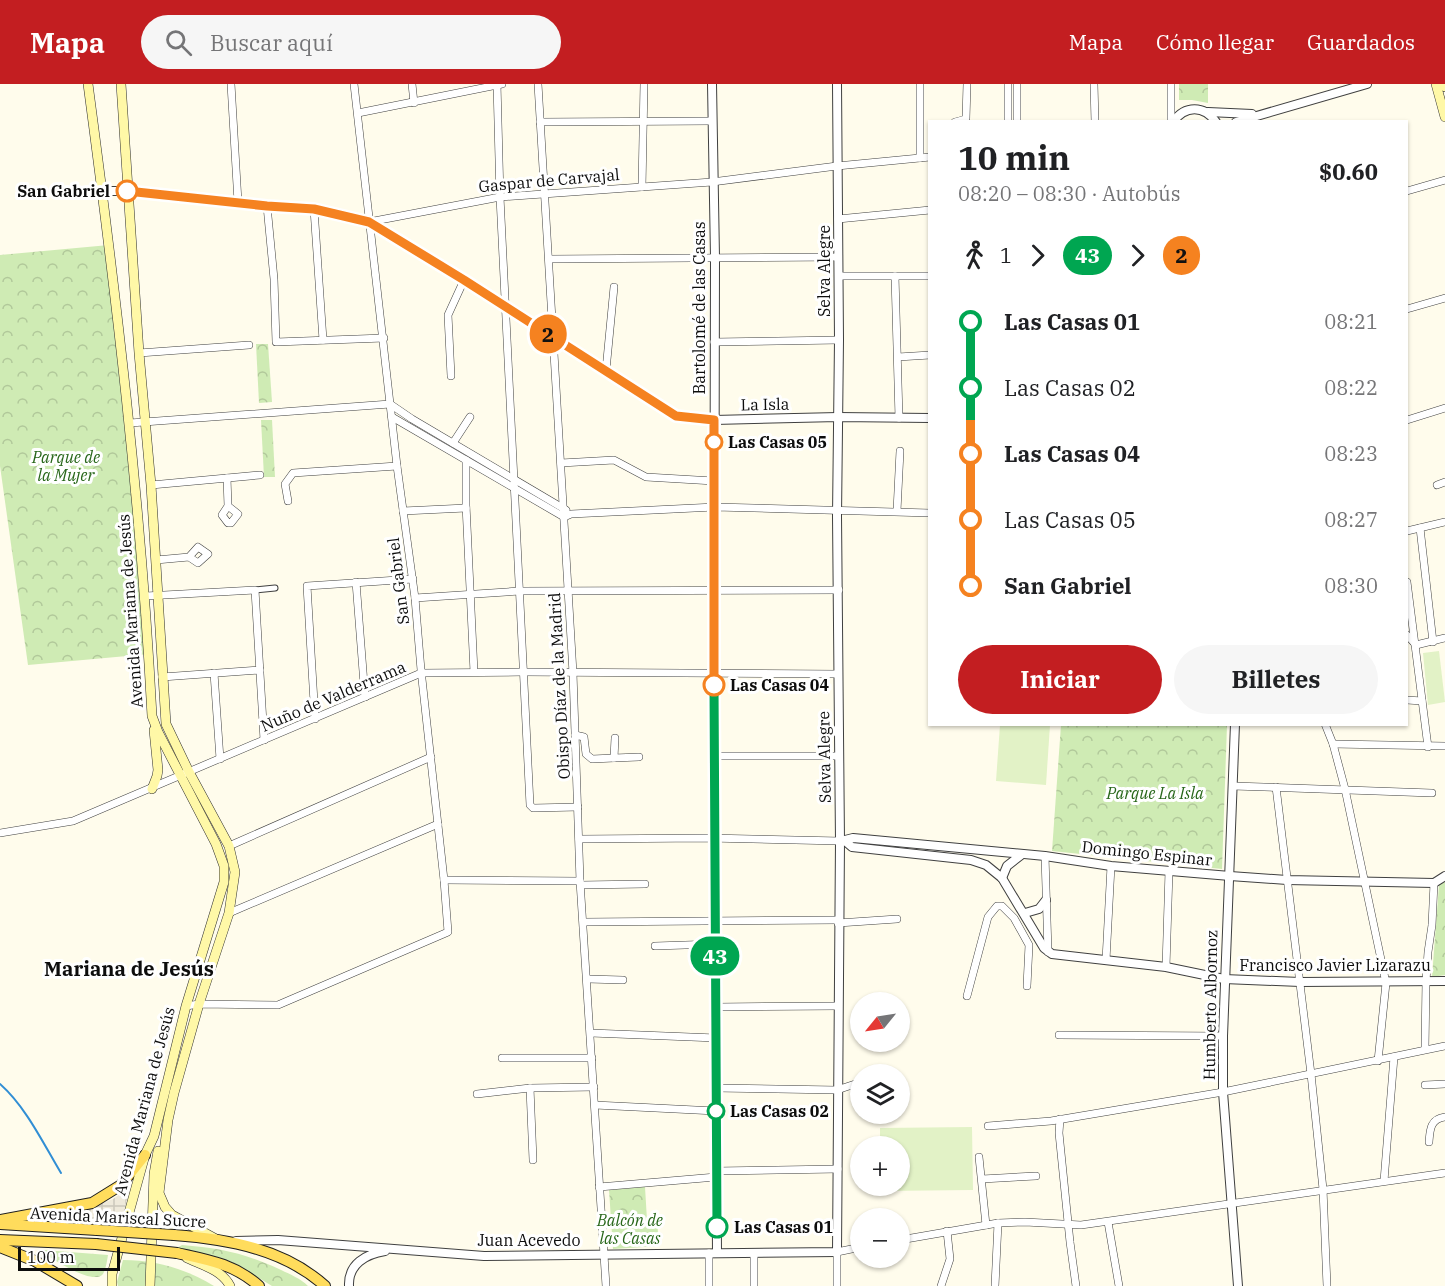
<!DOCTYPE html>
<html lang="es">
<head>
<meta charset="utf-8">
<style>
  body { margin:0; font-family:"IBM Plex Serif",serif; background:#f6f6f6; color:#202124; height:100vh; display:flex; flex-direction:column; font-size:22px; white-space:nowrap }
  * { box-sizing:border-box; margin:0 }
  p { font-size:20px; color:#757577 }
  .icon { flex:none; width:33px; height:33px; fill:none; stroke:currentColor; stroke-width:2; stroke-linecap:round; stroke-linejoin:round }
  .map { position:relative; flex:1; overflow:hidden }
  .panel { position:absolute; left:928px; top:36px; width:480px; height:606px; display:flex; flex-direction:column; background:#fff; border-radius:0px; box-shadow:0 2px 4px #0004 }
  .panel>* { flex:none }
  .badge { padding:0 12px; border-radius:20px; font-size:21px; line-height:39px }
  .needle { width:39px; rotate:240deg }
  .fabs { position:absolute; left:850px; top:908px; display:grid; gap:12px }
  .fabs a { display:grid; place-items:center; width:60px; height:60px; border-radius:50%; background:#fff; box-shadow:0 2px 4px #0004; font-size:30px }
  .scale { position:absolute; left:18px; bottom:15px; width:102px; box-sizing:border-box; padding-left:6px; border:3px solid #0d0d0d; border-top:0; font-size:16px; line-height:21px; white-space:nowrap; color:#0d0d0d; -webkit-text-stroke:4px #fff; paint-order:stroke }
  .map>.badge { position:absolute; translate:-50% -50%; box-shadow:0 0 0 3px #fff }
  .legs { display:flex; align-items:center; gap:9px; height:66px; padding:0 30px; font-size:20px }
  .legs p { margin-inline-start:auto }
  .head { display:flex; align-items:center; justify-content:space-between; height:102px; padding:0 30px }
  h1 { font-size:33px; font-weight:700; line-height:45px }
  .cta { display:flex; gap:12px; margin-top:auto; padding:12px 30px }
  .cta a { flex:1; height:69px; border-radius:36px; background:#c31e21; color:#fff; font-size:24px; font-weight:700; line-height:69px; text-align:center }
  .cta a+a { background:#f6f6f6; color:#202124 }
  ul { padding:0 30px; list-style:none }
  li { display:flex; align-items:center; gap:21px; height:66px; font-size:22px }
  li i { display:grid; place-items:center; width:9px; height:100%; margin:0 8px; background:currentColor }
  li i::after { content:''; width:15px; height:15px; margin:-8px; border:4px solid; border-radius:50%; background:#fff }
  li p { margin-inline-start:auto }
  li:first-child i { background:linear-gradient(#0000 50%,currentColor 0) }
  li:last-child i { background:linear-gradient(currentColor 50%,#0000 0) }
  header { display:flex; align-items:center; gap:36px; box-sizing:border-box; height:84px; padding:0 30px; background:#c31e21; color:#fff }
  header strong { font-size:28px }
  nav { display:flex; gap:33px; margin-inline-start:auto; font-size:21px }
  .search { width:420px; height:54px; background:#f6f6f6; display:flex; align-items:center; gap:15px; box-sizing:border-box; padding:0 21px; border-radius:33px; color:#757577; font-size:22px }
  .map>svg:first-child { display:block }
  .park { fill:url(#park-crowns) }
  .pitch { fill:#e2f2c6 }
  .plaza { fill:url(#plaza-grid) }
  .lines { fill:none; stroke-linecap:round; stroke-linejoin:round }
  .stream { stroke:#318ed4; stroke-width:2 }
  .pedestrian-casing { stroke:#404040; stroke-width:7 }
  .minor-casing { stroke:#404040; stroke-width:8 }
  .tertiary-casing { stroke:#404040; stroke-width:10 }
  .secondary-casing { stroke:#2f2f2f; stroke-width:10 }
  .primary-casing { stroke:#1e1e1e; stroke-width:12 }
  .pedestrian { stroke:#fff; stroke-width:5 }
  .minor { stroke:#fff; stroke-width:7 }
  .tertiary { stroke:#fff; stroke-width:8 }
  .secondary { stroke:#fff8a7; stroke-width:9 }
  .primary { stroke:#ffdc5c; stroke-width:10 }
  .primary-bridge-casing { stroke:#1e1e1e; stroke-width:12; stroke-linecap:butt }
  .primary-bridge { stroke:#ffdc5c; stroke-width:10 }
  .line-1-casing { stroke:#fff; stroke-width:14 }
  .line-2-casing { stroke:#fff; stroke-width:14 }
  .line-1 { stroke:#00a651; stroke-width:9 }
  .line-2 { stroke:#f58220; stroke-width:9 }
  .stop-2-dot { fill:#fff; stroke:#f58220; stroke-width:3 }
  .stop-1-dot { fill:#fff; stroke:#00a651; stroke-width:3 }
  .labels { text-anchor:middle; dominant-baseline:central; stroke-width:6; stroke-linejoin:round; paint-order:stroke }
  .street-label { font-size:16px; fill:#0d0d0d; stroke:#fff }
  .stop-label { font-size:16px; font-weight:bold; fill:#0d0d0d; stroke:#fff; text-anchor:start }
  .park-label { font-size:16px; font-style:italic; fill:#28671a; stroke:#fff }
  .quarter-label { font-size:20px; font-weight:bold; fill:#0d0d0d; stroke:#fff }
</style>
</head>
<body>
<header>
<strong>Mapa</strong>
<div class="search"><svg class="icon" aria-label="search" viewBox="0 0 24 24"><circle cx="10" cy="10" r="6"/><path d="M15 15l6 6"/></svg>Buscar aquí</div>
<nav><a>Mapa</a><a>Cómo llegar</a><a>Guardados</a></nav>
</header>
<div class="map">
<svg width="1445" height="1202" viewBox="0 0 1445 1202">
  <defs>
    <pattern id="park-crowns" width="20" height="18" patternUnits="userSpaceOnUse" patternTransform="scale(1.5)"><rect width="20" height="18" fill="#cfebb4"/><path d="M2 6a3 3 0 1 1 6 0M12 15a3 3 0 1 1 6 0" fill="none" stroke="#b1c89a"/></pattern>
    <pattern id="plaza-grid" width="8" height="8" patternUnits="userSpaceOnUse" patternTransform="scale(1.5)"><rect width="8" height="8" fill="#efeadb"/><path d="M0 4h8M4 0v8" fill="none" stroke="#ccc8bb"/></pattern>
  </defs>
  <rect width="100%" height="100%" fill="#fffcec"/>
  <g class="park">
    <path d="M1179,0H1208V19L1192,16H1179Z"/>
    <path d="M109,161L149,570L28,581L0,382V171Z"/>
    <path d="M256,260H268L272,318L259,319Z"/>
    <path d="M261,336H272L275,393H264Z"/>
    <path d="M1061,641H1227L1222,785L1052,767Z"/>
    <path d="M1445,798V891L1432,893L1439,801Z"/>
    <path d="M645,1103L647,1136H657L659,1162L613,1165L609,1106Z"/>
    <path d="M182,1161C219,1164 245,1169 279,1185C289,1190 300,1194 308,1202H272L236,1180L224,1175L175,1165Z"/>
    <path d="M44,1166L108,1171C107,1177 106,1185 103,1190C93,1202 55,1176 43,1169Z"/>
    <path d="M123,1176C156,1176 186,1185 214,1202H118L117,1198Z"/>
  </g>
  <g class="pitch">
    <path d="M1439,567L1445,618L1428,621L1423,569Z"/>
    <path d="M1000,641H1050L1046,701L996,697Z"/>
    <path d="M972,1043L973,1106L881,1107L880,1101H900V1062H880V1044Z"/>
  </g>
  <path class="plaza" d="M127,1105L129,1107L121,1139L48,1135L84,1126L113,1115Z"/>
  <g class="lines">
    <path class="stream" d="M0,1000C26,1023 43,1059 61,1089"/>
    <defs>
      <path id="pedestrian" d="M255,506L275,504"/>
      <g id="minor">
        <path d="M231,0L238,118"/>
        <path d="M412,0L414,19"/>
        <path d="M497,0L500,113L530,721L533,724L578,723"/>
        <path d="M538,0L573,589L580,797L606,1202"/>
        <path d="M920,0V74"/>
        <path d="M1094,0L1095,38"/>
        <path d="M1171,0V38"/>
        <path d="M358,29L502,0"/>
        <path d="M540,38L712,37"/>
        <path d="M955,38L966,35L967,0"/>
        <path d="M1008,38V0"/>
        <path d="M1017,38V0"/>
        <path d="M642,103L644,0"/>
        <path d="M1407,107L1445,96"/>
        <path d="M267,122L274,195L276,258L384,254"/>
        <path d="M314,125L323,256"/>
        <path d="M838,135L930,126"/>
        <path d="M369,138L500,113L712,98L837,82L930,73"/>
        <path d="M549,175L838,173"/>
        <path d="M839,192H930"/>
        <path d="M895,192L899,334"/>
        <path d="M1407,225L1445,214"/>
        <path d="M714,258L839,256"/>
        <path d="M139,269L249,261"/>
        <path d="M898,273L930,271"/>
        <path d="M606,286L614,203"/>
        <path d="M451,292L448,231L464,196"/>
        <path d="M392,333L564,433L571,430L715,423L930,429"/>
        <path d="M1407,336L1445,324"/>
        <path d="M130,339L390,320L412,335L566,426"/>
        <path d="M453,359L470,333"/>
        <path d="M466,376V421L474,588"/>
        <path d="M561,379L614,376L646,393L714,397"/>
        <path d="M227,394L228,422L222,431L228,439H231L238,430L228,422"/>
        <path d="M151,401L260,391"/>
        <path d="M1437,401L1445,398"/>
        <path d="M288,417L285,400L293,389L397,382"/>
        <path d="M403,427L466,424"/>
        <path d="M897,427L900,367"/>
        <path d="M1420,444L1433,558"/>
        <path d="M1407,447L1445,438"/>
        <path d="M156,476L189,473L198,479L208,470L198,463L189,473"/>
        <path d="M356,498L365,613"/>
        <path d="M1407,498L1428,663"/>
        <path d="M146,512L255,506L264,656"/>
        <path d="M415,514L520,507L839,506"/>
        <path d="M1407,551L1416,561"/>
        <path d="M1416,561L1445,554"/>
        <path d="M214,589L220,675"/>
        <path d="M162,593L260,586"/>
        <path d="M1407,616L1422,617"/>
        <path d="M315,635L307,502L413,495"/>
        <path d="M1325,640L1333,660L1345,705L1386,899L1378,977"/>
        <path d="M575,651L584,653L586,670L592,675L614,674L615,654"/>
        <path d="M1333,660L1445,662"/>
        <path d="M714,672H839"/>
        <path d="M614,674L639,673"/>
        <path d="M1233,702L1432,709"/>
        <path d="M1276,703L1311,990L1323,1105L1327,1202"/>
        <path d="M0,749L73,737L421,589L523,588L838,590"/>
        <path d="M579,755L708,754L840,757"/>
        <path d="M229,762L431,673"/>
        <path d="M1045,772L1048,868"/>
        <path d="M444,796L580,797"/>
        <path d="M581,801L645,800"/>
        <path d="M229,829L438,740"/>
        <path d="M584,838L838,836"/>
        <path d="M838,839L897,835"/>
        <path d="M655,862L715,860"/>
        <path d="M1106,876L1111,782"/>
        <path d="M1166,883L1169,787"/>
        <path d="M588,895L623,896"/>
        <path d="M967,912L988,833L997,822H1002L1014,834L1029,861L1027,902"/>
        <path d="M186,922L199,920L278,921L448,848L444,796L421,586L415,514L397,382L354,0"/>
        <path d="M716,923L838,922"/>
        <path d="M591,949L716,954"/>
        <path d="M1059,951L1223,952"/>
        <path d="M1425,965L1426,897L1428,868L1432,841L1434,799"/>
        <path d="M502,974H592"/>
        <path d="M1425,1001L1445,1000"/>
        <path d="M530,1004L533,1076"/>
        <path d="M716,1004L837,1006L861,998"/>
        <path d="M477,1010L530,1004L594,1003"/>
        <path d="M595,1021L716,1027"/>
        <path d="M1060,1035L1059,1049L1070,1158L1076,1202"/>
        <path d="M988,1042L1051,1037L1223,1008L1445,962"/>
        <path d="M1429,1058C1430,1046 1430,1035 1445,1033"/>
        <path d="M979,1073L986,1141"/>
        <path d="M716,1087L838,1085"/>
        <path d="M982,1095L1036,1092"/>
        <path d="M1384,1097L1394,973"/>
        <path d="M599,1103L716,1093"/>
        <path d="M1108,1138L1119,1202"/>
        <path d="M900,1156L998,1139L1025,1138L1081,1141L1445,1089"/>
        <path d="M709,1169V1202"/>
        <path d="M754,1202V1170"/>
        <path d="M837,1202V1168L861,1163"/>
        <path d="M941,1202L950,1175L947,1147"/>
        <path d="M995,1202L998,1139"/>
      </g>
      <g id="tertiary">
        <path d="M712,0L715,173L714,672L717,1169"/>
        <path d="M1208,28L1252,30"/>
        <path d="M1173,38C1185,21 1204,21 1216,38"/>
        <path d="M1236,38L1367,0"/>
        <path d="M102,107H127L267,122L314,125L369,138L464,196L679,333L714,336L838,333L930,334"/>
        <path d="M1235,640L1223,952V1008L1238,1202"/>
        <path d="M841,757L853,754L1045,772L1111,782L1230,792L1287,796L1434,799L1445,792"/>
        <path d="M845,757L852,763L971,776L986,781L1002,794L1044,864L1052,870L1166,883L1224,895L1300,898L1445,897"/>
        <path d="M1002,794L1007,782L1021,771"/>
        <path d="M1025,829L1039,825L1046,816"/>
        <path d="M236,1157L278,1156L484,1172L837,1168L840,757L837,432L839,256L837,0"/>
        <path d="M349,1202C348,1180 366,1170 385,1167"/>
      </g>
      <g id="secondary">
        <path d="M88,0C116,210 141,420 152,632L158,648L216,760L224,782V798L186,922L154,1052L145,1071L112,1190V1202"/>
        <path d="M121,0L139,269L151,401L166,640L189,688L229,762L235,788L229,829L199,920L174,1009L168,1036L159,1109L165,1123L172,1131L214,1154"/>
        <path d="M1436,0L1445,33"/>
        <path d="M1444,0L1445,3"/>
        <path d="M152,705L157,692L158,686L154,646"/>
        <path d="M187,1174C202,1181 222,1186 230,1202"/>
        <path d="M150,1202L154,1090L158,1067"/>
      </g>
      <g id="primary">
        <path d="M0,1136L92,1119L121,1101L145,1071"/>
        <path d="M0,1140L97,1146"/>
        <path d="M174,1151C228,1155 284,1165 325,1202"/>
        <path d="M0,1156L96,1160"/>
        <path d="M0,1163L35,1177L77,1202"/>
        <path d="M177,1169C209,1176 234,1180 259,1202"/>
      </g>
    </defs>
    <use href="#pedestrian" class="pedestrian-casing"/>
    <use href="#minor" class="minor-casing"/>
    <use href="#tertiary" class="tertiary-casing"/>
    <use href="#secondary" class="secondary-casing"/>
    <use href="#primary" class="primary-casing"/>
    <use href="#pedestrian" class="pedestrian"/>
    <use href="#minor" class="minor"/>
    <use href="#tertiary" class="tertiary"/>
    <use href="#secondary" class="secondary"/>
    <use href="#primary" class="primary"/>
    <defs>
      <g id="primary-bridge">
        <path d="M97,1146L174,1151"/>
        <path d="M96,1160L177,1169"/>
      </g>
    </defs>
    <use href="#primary-bridge" class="primary-bridge-casing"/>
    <use href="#primary-bridge" class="primary-bridge"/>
  </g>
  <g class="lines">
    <defs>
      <path id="line-1" d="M714,601L717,1143"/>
      <path id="line-2" d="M127,107L267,122L314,125L369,138L464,196L676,332L714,336V601"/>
    </defs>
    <use href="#line-1" class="line-1-casing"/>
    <use href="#line-2" class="line-2-casing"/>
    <use href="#line-1" class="line-1"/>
    <use href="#line-2" class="line-2"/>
  </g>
  <g class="stop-2-dot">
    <circle cx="127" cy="107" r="10"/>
    <circle cx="714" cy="358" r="8"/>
    <circle cx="714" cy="601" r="10"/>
  </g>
  <g class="stop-1-dot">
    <circle cx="716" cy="1027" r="8"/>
    <circle cx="717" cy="1143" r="10"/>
  </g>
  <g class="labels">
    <g class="street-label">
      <text transform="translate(549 96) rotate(-5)">Gaspar de Carvajal</text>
      <text transform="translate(824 187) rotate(-90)">Selva Alegre</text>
      <text transform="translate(699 224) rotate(-90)">Bartolomé de las Casas</text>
      <text transform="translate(765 320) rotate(-1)">La Isla</text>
      <text transform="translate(398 497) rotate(-97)">San Gabriel</text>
      <text transform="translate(130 527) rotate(-94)">Avenida Mariana de Jesús</text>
      <text transform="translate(559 602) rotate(-93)">Obispo Díaz de la Madrid</text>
      <text transform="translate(333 612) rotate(-23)">Nuño de Valderrama</text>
      <text transform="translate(824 673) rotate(-91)">Selva Alegre</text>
      <text transform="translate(1147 769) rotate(6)">Domingo Espinar</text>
      <text x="1335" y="881">Francisco Javier Lizarazu</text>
      <text transform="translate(1210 921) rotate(-89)">Humberto Albornoz</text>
      <text transform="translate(144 1017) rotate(-75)">Avenida Mariana de Jesús</text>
      <text transform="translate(118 1133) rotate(3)">Avenida Mariscal Sucre</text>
      <text x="529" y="1156">Juan Acevedo</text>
    </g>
    <g class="stop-label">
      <text x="110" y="107" text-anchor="end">San Gabriel</text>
      <text x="728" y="358">Las Casas 05</text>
      <text x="730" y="601">Las Casas 04</text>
      <text x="730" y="1027">Las Casas 02</text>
      <text x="734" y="1143">Las Casas 01</text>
    </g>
    <g class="park-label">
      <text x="66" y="373">Parque de<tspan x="66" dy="18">la Mujer</tspan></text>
      <text x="1155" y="709">Parque La Isla</text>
      <text x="630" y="1136">Balcón de<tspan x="630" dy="18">las Casas</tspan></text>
    </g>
    <g class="quarter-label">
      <text x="129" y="884">Mariana de Jesús</text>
    </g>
  </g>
</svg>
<div class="fabs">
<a><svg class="needle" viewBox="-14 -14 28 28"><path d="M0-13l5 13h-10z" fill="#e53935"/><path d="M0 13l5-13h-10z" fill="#757577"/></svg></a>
<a><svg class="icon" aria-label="layers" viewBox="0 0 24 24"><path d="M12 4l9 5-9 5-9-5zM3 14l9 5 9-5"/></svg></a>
<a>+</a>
<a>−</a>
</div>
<div class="scale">100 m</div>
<b class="badge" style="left:715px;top:872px;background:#00a651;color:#fff">43</b>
<b class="badge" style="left:548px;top:250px;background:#f58220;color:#111">2</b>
<section class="panel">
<div class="head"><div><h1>10 min</h1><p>08:20 – 08:30 · Autobús</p></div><b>$0.60</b></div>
<div class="legs"><svg class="icon" aria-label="walk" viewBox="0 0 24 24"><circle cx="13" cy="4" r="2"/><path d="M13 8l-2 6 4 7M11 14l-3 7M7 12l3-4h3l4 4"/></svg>1<svg class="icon" aria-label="forward" viewBox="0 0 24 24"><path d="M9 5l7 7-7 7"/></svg><b class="badge" style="background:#00a651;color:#fff">43</b><svg class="icon" aria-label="forward" viewBox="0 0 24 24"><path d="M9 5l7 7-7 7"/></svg><b class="badge" style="background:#f58220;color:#111">2</b></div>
<ul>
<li><i style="color:#00a651"></i><b>Las Casas 01</b><p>08:21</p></li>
<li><i style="color:#00a651"></i><span>Las Casas 02</span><p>08:22</p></li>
<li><i style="color:#f58220"></i><b>Las Casas 04</b><p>08:23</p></li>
<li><i style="color:#f58220"></i><span>Las Casas 05</span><p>08:27</p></li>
<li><i style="color:#f58220"></i><b>San Gabriel</b><p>08:30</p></li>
</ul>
<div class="cta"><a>Iniciar</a><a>Billetes</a></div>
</section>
</div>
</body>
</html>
